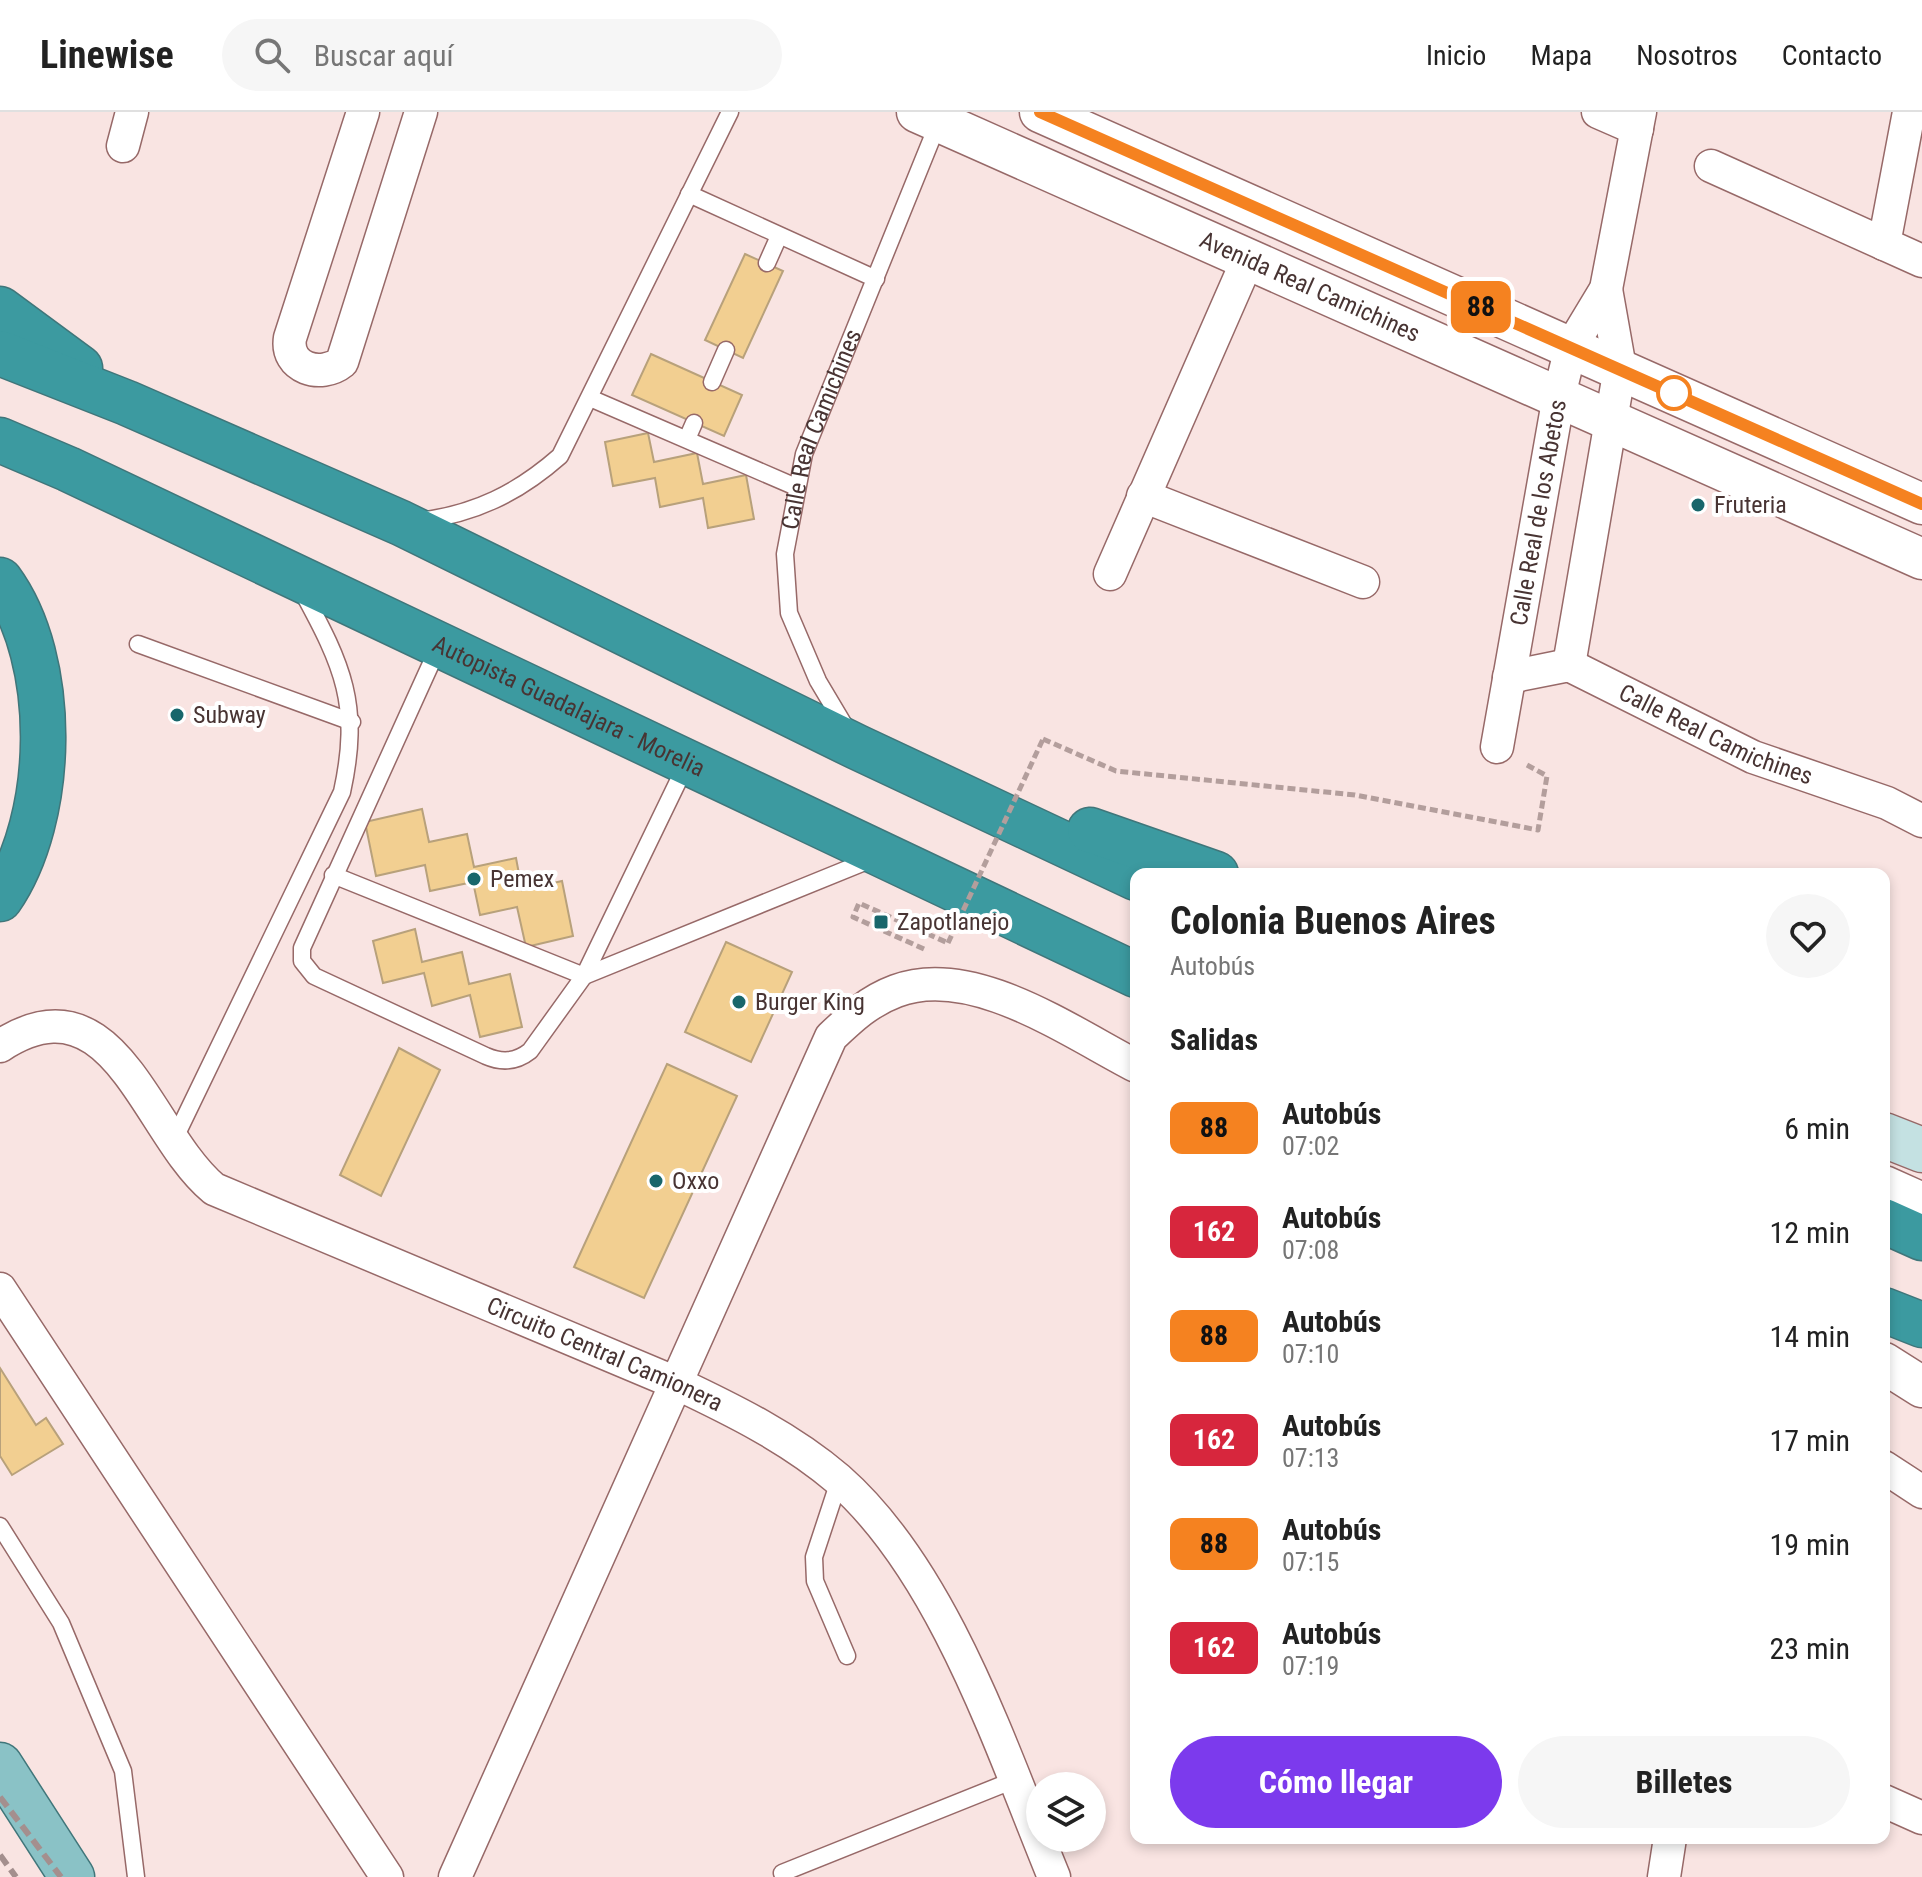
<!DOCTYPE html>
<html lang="es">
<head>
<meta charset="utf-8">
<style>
  body { margin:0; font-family:"Roboto Condensed",sans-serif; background:#f6f6f6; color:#222; height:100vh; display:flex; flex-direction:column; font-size:30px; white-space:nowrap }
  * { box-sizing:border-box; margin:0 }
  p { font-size:26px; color:#767676 }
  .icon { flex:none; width:44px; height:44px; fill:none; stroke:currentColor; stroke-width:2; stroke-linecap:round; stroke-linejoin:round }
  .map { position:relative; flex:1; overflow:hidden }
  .details { position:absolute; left:1130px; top:756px; width:760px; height:976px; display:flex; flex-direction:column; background:#fff; border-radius:16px; box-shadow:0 4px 12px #0003 }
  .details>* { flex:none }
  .badge { padding:0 16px; border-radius:12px; font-size:28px; line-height:52px }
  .buttons { position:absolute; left:1026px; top:1660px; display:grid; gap:16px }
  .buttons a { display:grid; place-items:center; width:80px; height:80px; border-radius:50%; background:#fff; box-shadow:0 4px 12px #0003; font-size:40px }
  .map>.badge { position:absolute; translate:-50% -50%; box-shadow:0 0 0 4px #fff }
  h2 { padding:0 40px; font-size:30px; line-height:72px }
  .round { display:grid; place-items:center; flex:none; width:84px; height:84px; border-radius:42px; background:#f6f6f6 }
  .summary { display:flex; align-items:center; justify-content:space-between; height:136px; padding:0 40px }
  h1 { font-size:38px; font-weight:700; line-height:60px }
  .button { display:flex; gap:16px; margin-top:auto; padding:16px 40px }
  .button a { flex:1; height:92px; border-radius:48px; background:#7c3aed; color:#fff; font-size:32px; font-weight:700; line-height:92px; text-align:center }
  .button a+a { background:#f6f6f6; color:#222 }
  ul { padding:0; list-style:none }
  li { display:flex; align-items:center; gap:24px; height:104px; padding:0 40px }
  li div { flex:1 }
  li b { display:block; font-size:30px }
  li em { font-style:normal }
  li .badge { min-width:88px; font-weight:700; text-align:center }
  header { display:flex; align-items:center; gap:48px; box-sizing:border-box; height:112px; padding:0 40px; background:#fff; border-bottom:2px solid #e0e0e0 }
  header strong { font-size:38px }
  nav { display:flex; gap:44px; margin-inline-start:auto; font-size:28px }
  .search { width:560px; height:72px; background:#f6f6f6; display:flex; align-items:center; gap:20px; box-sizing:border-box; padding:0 28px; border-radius:44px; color:#767676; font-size:30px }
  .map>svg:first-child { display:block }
  .building { fill:#f2cf91; stroke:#b8a17b; stroke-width:2 }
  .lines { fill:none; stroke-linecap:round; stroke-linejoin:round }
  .service-casing { stroke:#976968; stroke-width:19 }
  .minor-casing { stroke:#976968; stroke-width:35 }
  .tertiary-casing { stroke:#976968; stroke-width:43 }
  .secondary-casing { stroke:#976968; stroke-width:47 }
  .primary-casing { stroke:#40767a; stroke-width:47 }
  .motorway-casing { stroke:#40767a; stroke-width:47 }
  .path { stroke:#b39e9c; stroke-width:5; stroke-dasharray:8 4; stroke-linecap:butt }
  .service { stroke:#fff; stroke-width:16 }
  .minor { stroke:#fff; stroke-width:32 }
  .tertiary { stroke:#fff; stroke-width:40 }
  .secondary { stroke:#c4e1e2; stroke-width:44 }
  .primary { stroke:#8ac2c6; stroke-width:44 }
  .motorway { stroke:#3c9aa0; stroke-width:44 }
  .rail { stroke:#a48f8e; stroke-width:6; stroke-dasharray:12 6; stroke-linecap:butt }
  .path-bridge { stroke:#b39e9c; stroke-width:5; stroke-dasharray:8 4; stroke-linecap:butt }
  .line-casing { stroke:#fff; stroke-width:18 }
  .line { stroke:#f58220; stroke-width:12 }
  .stop-dot { fill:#fff; stroke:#f58220; stroke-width:4 }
  .poi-dot { fill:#18666b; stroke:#fff; stroke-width:3 }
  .labels { text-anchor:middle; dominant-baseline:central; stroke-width:8; stroke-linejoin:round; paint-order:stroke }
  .street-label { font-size:24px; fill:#483433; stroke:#fff }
  .poi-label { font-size:24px; fill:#483433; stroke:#fff; text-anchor:start }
</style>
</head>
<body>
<header>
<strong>Linewise</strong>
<div class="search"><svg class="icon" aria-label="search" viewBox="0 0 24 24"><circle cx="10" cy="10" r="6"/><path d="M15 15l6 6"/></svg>Buscar aquí</div>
<nav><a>Inicio</a><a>Mapa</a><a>Nosotros</a><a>Contacto</a></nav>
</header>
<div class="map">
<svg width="1922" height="1765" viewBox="0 0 1922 1765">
  <rect width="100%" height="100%" fill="#f9e4e2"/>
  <g class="building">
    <path d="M745,142L783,159L743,246L705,228Z"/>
    <path d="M651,242L742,283L724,324L632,283Z"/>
    <path d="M648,321L654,350L697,341L703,372L746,363L754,407L708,416L703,386L660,395L655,366L613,374L605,330Z"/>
    <path d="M422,697L429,730L467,722L474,755L516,746L522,778L562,769L573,824L526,835L517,795L480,803L473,770L430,779L425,753L376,764L365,710Z"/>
    <path d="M415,817L422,850L462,840L469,872L510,862L522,915L480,925L470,883L432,894L424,861L383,871L373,829Z"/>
    <path d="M726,830L792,860L751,950L685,920Z"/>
    <path d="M399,936L440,958L381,1084L340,1063Z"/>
    <path d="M667,952L737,984L644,1186L574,1155Z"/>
    <path d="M0,1256L36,1313L46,1306L63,1332L12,1363L0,1344Z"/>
  </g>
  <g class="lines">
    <defs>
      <g id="service">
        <path d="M689,82L876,167"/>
        <path d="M767,151L779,124"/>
        <path d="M712,270L726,238"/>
        <path d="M590,286L796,375"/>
        <path d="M687,327L694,311"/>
        <path d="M419,409C475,402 518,381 560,344L730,0"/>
        <path d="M138,532L352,610"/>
        <path d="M439,534L302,836V849L314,864L486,944C502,951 516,950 530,939L584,864L686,653"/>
        <path id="s1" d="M846,616L818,569L789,501L785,442L804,342L939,9"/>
        <path d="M333,763L584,864L872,747"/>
        <path d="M173,1030L342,680C361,593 343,554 302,479"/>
        <path d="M839,1369L814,1445L815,1469L847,1544"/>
        <path d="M0,1414L61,1511L123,1659L136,1765"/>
        <path d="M782,1761L1014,1668"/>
      </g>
      <g id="minor">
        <path d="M363,0L290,226C285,256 321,267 342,250L421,0"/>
        <path d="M1598,0L1637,17"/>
        <path d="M123,34L132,0"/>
        <path d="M1711,54L1922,149"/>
        <path d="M1884,132L1909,0"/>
        <path d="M1143,384L1363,470"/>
        <path d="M1110,462L1248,147"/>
        <path d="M1569,553L1620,256L1606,177"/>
        <path id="s2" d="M1509,565L1569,553L1753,645L1887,691L1922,709"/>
        <path id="s3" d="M1497,635L1559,284L1571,235L1606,177L1640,0"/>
        <path id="s4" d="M0,934C115,859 146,1021 214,1077L676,1271C733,1298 790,1326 838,1367C944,1460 1001,1636 1054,1765"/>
        <path d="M0,1177L387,1765"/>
        <path d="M1884,1355L1922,1380"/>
        <path d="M1884,1689L1922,1706"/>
        <path d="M455,1765L831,925C851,906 869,889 896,879C972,850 1070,920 1136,954"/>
        <path d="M1664,1765L1670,1726"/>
      </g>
      <g id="tertiary">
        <path id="s5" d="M917,0L1922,447"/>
        <path d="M1040,0L1922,392"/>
        <path d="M1884,1074L1922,1091"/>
        <path d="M1884,1251L1922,1275"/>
      </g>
      <path id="secondary" d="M1884,1023L1922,1038"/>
      <path id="primary" d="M0,1653L72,1765"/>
      <g id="motorway">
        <path d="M0,197L80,256"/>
        <path d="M0,241L127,291L401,411L857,635L1136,766"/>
        <path id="s6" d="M0,328L68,357L1136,863"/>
        <path d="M0,468C59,548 56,706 0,787"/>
        <path d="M1090,718L1216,762"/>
        <path d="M1884,1109L1922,1126"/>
        <path d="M1884,1198L1922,1213"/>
      </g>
    </defs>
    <use href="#service" class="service-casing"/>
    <use href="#minor" class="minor-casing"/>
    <use href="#tertiary" class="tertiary-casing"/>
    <use href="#secondary" class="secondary-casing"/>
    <use href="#primary" class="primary-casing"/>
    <use href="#motorway" class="motorway-casing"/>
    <g class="path">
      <path d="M1043,627L1116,659L1355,683L1538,718L1547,664L1527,653"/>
      <path d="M924,837L853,805L859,791L948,831"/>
    </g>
    <use href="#service" class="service"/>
    <use href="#minor" class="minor"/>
    <use href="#tertiary" class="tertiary"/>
    <use href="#secondary" class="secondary"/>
    <use href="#primary" class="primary"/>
    <use href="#motorway" class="motorway"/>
    <g class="rail">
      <path d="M0,1685L61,1765"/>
      <path d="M0,1743L16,1765"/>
    </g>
    <path class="path-bridge" d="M948,831L1043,627"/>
  </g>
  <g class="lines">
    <defs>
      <path id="line" d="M1040,0L1922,392"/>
    </defs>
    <use href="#line" class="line-casing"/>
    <use href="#line" class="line"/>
  </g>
  <circle class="stop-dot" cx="1674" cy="281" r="16"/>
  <g class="poi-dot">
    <circle cx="1698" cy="393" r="8"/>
    <circle cx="177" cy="603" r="8"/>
    <circle cx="474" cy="767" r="8"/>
    <rect x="873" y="802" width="16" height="16" rx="4"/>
    <circle cx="739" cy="890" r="8"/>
    <circle cx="656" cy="1069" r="8"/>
  </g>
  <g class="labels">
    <g class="street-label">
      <text stroke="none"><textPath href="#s5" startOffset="430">Avenida Real Camichines</textPath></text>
      <text stroke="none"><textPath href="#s1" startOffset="318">Calle Real Camichines</textPath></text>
      <text stroke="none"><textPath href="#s3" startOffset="238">Calle Real de los Abetos</textPath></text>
      <text stroke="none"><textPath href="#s6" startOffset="628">Autopista Guadalajara - Morelia</textPath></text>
      <text stroke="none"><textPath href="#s2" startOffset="224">Calle Real Camichines</textPath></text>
      <text stroke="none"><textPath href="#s4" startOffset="718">Circuito Central Camionera</textPath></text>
    </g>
    <g class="poi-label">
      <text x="1714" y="393">Fruteria</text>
      <text x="193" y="603">Subway</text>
      <text x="490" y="767">Pemex</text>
      <text x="897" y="810">Zapotlanejo</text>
      <text x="755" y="890">Burger King</text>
      <text x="672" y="1069">Oxxo</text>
    </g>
  </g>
</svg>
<div class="buttons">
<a><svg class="icon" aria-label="layers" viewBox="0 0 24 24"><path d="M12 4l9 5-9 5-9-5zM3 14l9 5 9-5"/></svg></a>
</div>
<b class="badge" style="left:1481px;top:195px;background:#f58220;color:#111">88</b>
<section class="details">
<div class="summary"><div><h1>Colonia Buenos Aires</h1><p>Autobús</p></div><a class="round"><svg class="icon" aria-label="heart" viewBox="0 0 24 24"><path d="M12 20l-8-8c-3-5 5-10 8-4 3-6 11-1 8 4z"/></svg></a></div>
<h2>Salidas</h2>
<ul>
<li><span class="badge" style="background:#f58220;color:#111">88</span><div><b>Autobús</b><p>07:02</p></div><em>6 min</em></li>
<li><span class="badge" style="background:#d7263d;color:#fff">162</span><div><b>Autobús</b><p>07:08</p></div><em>12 min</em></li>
<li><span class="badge" style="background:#f58220;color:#111">88</span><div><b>Autobús</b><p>07:10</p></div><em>14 min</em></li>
<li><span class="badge" style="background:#d7263d;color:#fff">162</span><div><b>Autobús</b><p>07:13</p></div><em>17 min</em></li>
<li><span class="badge" style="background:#f58220;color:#111">88</span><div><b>Autobús</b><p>07:15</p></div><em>19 min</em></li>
<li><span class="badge" style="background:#d7263d;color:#fff">162</span><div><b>Autobús</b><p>07:19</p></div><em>23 min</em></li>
</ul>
<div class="button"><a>Cómo llegar</a><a>Billetes</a></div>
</section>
</div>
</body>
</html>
